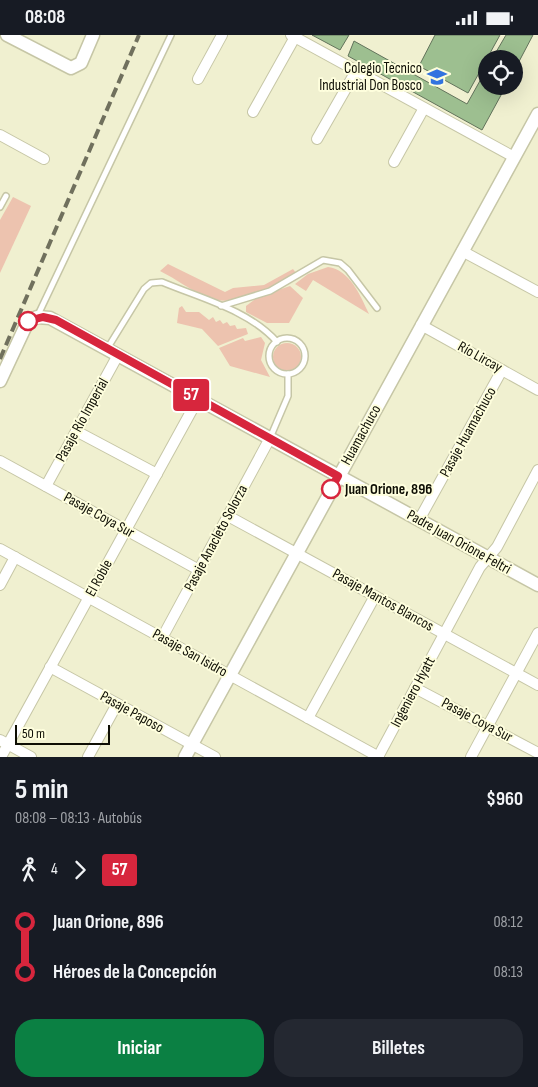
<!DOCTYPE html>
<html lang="es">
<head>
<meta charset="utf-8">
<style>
  body { margin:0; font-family:"Sofia Sans Condensed",sans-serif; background:#242831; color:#f1f3f6; height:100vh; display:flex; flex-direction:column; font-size:19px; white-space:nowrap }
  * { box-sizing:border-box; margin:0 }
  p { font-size:16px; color:#9ea1a6 }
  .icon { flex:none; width:28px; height:28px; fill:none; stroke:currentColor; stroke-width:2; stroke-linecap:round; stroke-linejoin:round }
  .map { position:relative; height:722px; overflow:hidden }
  .panel { display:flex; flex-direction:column; background:#171b24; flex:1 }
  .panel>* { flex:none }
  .badge { padding:0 10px; border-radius:4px; font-size:18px; line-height:32px }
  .buttons { position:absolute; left:478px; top:15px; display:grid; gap:10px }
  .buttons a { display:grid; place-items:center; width:45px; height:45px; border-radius:50%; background:#171b24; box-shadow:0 5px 20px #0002; font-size:25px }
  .scale { position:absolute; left:15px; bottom:12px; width:95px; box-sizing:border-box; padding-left:5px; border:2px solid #0e0e04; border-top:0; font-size:14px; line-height:18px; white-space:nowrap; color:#0e0e04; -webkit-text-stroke:4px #fefedd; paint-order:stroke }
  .map>.badge { position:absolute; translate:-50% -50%; box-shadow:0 0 0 2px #fff }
  .legs { display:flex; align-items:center; gap:8px; height:55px; padding:0 15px; font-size:16px }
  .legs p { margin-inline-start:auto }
  .summary { display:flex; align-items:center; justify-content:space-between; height:85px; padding:0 15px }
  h1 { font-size:28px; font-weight:700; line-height:38px }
  .button { display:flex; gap:10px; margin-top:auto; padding:10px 15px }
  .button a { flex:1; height:58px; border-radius:20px; background:#0b8043; color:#fff; font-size:20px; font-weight:700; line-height:58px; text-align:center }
  .button a+a { background:#242831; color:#f1f3f6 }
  ul { padding:0 15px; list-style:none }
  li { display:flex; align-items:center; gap:18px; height:50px; font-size:19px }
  li i { display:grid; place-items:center; width:8px; height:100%; margin:0 6px; background:currentColor }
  li i::after { content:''; width:12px; height:12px; margin:-6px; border:4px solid; border-radius:50%; background:#171b24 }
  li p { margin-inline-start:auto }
  li:first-child i { background:linear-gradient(#0000 50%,currentColor 0) }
  li:last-child i { background:linear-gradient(currentColor 50%,#0000 0) }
  .status { display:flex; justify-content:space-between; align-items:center; height:35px; padding:0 25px; background:#171b24; direction:ltr }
  .status svg { height:14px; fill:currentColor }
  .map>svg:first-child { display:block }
  .green { fill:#edc3af }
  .building { fill:#9dbf90; stroke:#62735b }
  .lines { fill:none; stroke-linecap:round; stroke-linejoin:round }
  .service-casing { stroke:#c6c6a6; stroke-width:8 }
  .minor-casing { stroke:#c6c6a6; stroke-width:12 }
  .tertiary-casing { stroke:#c6c6a6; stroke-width:15 }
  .service { stroke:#fff; stroke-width:5 }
  .minor { stroke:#fff; stroke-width:10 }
  .tertiary { stroke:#fff; stroke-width:12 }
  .rail { stroke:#70705d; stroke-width:4; stroke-dasharray:10 5; stroke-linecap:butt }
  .line-1-casing { stroke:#fff; stroke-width:11 }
  .line-1 { stroke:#d7263d; stroke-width:8 }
  .stop-1-dot { fill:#fff; stroke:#d7263d; stroke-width:2.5 }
  .labels { text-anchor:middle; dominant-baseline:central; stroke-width:4; stroke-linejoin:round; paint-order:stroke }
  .poi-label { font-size:15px; fill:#0e0e04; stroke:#fefedd; text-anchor:end }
  .street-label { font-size:15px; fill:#0e0e04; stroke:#fefedd }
  .stop-label { font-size:15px; font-weight:bold; fill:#0e0e04; stroke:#fefedd; text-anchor:start }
</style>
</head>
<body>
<div class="status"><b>08:08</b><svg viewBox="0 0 49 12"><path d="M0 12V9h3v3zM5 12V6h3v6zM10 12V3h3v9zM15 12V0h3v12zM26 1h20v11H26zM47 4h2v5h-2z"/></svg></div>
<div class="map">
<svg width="538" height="722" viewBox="0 0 538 722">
  <rect width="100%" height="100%" fill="#f0f0d0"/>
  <g class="green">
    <path d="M13,162L31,171L0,238V185Z"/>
    <path d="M168,229L225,257L233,253L264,250L293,234L296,238C275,254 235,273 208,263C192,256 176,244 160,236Z"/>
    <path d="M328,232C350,235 360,260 369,279L313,245L306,256L295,249L308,239Z"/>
    <path d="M290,251L303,263L289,288H267L246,277V271L258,262Z"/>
    <path d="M182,271L186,277H199L209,285L213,282L216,287L220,285L223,289L227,287L230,291L235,290L237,294L246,293L248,299L218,311L202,294L177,288L179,273Z"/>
    <path d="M261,302L265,308L261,325L270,342L230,331L219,313L243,303L245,306Z"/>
    <circle cx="287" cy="322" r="14"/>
  </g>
  <g class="building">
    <path d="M312,0H349L340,15Z"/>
    <path d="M435,0H500L468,58L419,31Z"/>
    <path d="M506,0H533L514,36V24H492Z"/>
    <path d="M354,6L467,69L486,35V51H506L482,95L348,21Z"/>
  </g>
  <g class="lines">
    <defs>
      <g id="service">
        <path d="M0,172L6,161"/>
        <path d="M221,271L270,256L323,225L340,228L348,235L377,273"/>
        <path d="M37,282L171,0"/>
        <circle cx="287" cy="321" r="18"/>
        <path d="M107,314L144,254L151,248L162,247C200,263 249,275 277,307"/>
        <path d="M270,403L288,361V339"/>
      </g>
      <g id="minor">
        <path d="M291,0L514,122"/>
        <path d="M198,44L222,0"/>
        <path d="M253,77L295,2"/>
        <path d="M0,100L44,124"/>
        <path d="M317,104L356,36"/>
        <path d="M394,127L424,73"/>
        <path d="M462,216L538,257"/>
        <path d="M421,290L538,355"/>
        <path d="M76,396L157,439"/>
        <path d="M0,426L199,535"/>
        <path d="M46,451L118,320"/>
        <path d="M228,481L538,650"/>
        <path d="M419,485L502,335"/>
        <path d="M0,514L379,722"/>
        <path d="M0,550L15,522"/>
        <path d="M162,603L270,403"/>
        <path d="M50,632L215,722"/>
        <path d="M415,653L538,718"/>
        <path d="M308,683L375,561"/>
        <path d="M0,705L31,722"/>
        <path d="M1,722L198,364"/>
        <path d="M88,722L117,669"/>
        <path d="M378,722L480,532L497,512L538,435"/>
        <path d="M471,722L538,598"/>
      </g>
      <g id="tertiary">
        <path d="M7,0L71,33L81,28L93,0"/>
        <path d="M0,346L28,286L37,282L50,283L538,550"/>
        <path d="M185,722L538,79"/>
      </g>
    </defs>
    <use href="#service" class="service-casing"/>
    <use href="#minor" class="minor-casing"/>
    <use href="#tertiary" class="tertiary-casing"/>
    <use href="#service" class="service"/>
    <use href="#minor" class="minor"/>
    <use href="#tertiary" class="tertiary"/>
    <path class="rail" d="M0,324L139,0"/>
  </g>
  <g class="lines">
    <defs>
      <path id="line-1" d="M28,286L43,282L56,285L338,441L331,454"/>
    </defs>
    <use href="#line-1" class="line-1-casing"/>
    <use href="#line-1" class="line-1"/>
  </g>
  <defs>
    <symbol id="school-bare" viewBox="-9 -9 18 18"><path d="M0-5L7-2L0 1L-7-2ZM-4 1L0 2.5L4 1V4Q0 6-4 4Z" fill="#3273e0" stroke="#fefedd" stroke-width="2.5" paint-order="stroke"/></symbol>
  </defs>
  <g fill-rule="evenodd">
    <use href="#school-bare" x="423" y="28" width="28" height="28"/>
  </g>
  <g class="stop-1-dot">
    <circle cx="28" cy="286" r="9"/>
    <circle cx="331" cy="454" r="9"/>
  </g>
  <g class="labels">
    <g class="poi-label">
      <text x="422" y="33">Colegio Tecnico<tspan x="422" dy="17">Industrial Don Bosco</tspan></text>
    </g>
    <g class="street-label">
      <text transform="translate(480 322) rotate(29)">Río Lircay</text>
      <text transform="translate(82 385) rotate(-61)">Pasaje Río Imperial</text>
      <text transform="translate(468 397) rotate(-61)">Pasaje Huamachuco</text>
      <text transform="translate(361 400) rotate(-61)">Huamachuco</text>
      <text transform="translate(99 480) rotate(29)">Pasaje Coya Sur</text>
      <text transform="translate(216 503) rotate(-62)">Pasaje Anacleto Solorza</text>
      <text transform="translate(459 507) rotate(29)">Padre Juan Orione Feltri</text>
      <text transform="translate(99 543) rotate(-61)">El Roble</text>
      <text transform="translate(383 565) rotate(29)">Pasaje Mantos Blancos</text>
      <text transform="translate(190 618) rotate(29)">Pasaje San Isidro</text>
      <text transform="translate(413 657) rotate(-62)">Ingeniero Hyatt</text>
      <text transform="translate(132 677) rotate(29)">Pasaje Paposo</text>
      <text transform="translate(477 685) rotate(28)">Pasaje Coya Sur</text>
    </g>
    <g class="stop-label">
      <text x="345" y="454">Juan Orione, 896</text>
    </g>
  </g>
</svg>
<div class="buttons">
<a><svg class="icon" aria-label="locate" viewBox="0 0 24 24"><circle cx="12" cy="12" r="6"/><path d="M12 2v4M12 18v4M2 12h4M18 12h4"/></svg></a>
</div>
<div class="scale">50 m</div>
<b class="badge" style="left:191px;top:360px;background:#d7263d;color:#fff">57</b>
</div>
<section class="panel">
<div class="summary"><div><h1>5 min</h1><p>08:08 – 08:13 · Autobús</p></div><b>$960</b></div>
<div class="legs"><svg class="icon" aria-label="walk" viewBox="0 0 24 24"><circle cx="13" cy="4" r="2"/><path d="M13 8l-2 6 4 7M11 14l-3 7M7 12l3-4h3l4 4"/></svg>4<svg class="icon" aria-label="forward" viewBox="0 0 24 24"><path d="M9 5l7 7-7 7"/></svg><b class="badge" style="background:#d7263d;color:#fff">57</b></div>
<ul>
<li><i style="color:#d7263d"></i><b>Juan Orione, 896</b><p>08:12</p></li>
<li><i style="color:#d7263d"></i><b>Héroes de la Concepción</b><p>08:13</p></li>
</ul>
<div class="button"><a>Iniciar</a><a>Billetes</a></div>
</section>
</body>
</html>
